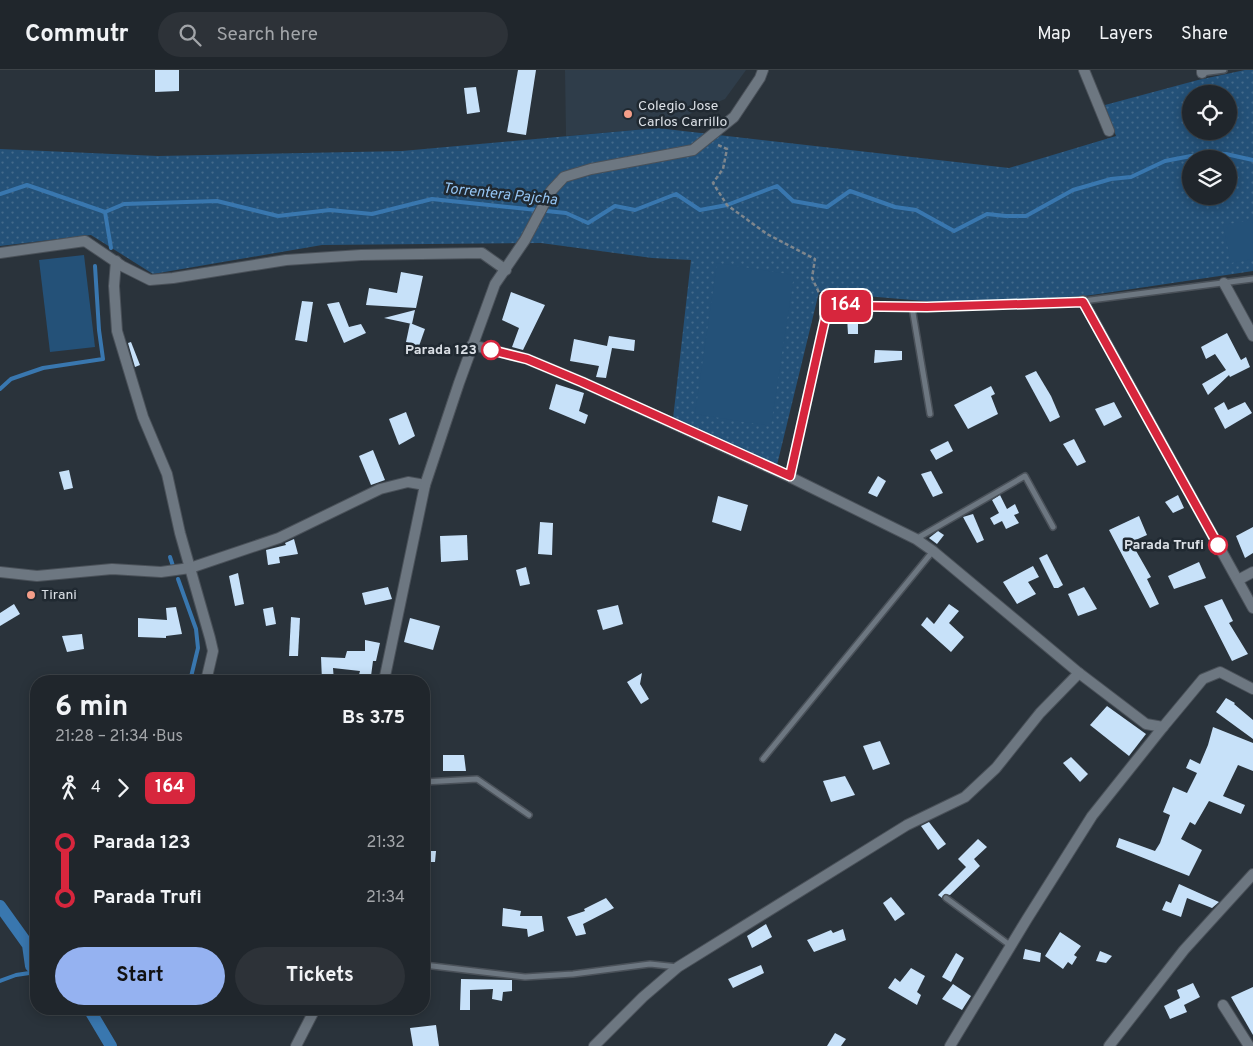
<!DOCTYPE html>
<html lang="en">
<head>
<meta charset="utf-8">
<style>
  body { margin:0; font-family:Overpass,sans-serif; background:#2d3238; color:#f1f3f6; height:100vh; display:flex; flex-direction:column; font-size:19px; white-space:nowrap }
  * { box-sizing:border-box; margin:0 }
  p { font-size:16px; color:#a2a5a9 }
  .icon { flex:none; width:28px; height:28px; fill:none; stroke:currentColor; stroke-width:2; stroke-linecap:round; stroke-linejoin:round }
  .map { position:relative; flex:1; overflow:hidden }
  .sheet { position:absolute; left:30px; top:605px; width:400px; height:340px; display:flex; flex-direction:column; background:#20262c; border-radius:20px; box-shadow:0 2px 12px #0003,0 0 0 1px #3d4348 }
  .sheet>* { flex:none }
  .badge { padding:0 10px; border-radius:8px; font-size:18px; line-height:32px }
  .controls { position:absolute; left:1182px; top:15px; display:grid; gap:10px }
  .controls a { display:grid; place-items:center; width:55px; height:55px; border-radius:50%; background:#20262c; box-shadow:0 2px 12px #0003,0 0 0 1px #3d4348; font-size:25px }
  .map>.badge { position:absolute; translate:-50% -50%; box-shadow:0 0 0 2px #fff }
  .legs { display:flex; align-items:center; gap:8px; height:55px; padding:0 25px; font-size:16px }
  .legs p { margin-inline-start:auto }
  .summary { display:flex; align-items:center; justify-content:space-between; height:85px; padding:0 25px }
  h1 { font-size:28px; font-weight:700; line-height:38px }
  .action { display:flex; gap:10px; margin-top:auto; padding:10px 25px }
  .action a { flex:1; height:58px; border-radius:30px; background:#95b2f1; color:#111; font-size:20px; font-weight:700; line-height:58px; text-align:center }
  .action a+a { background:#2d3238; color:#f1f3f6 }
  ul { padding:0 25px; list-style:none }
  li { display:flex; align-items:center; gap:18px; height:55px; font-size:19px }
  li i { display:grid; place-items:center; width:8px; height:100%; margin:0 6px; background:currentColor }
  li i::after { content:''; width:12px; height:12px; margin:-6px; border:4px solid; border-radius:50%; background:#20262c }
  li p { margin-inline-start:auto }
  li:first-child i { background:linear-gradient(#0000 50%,currentColor 0) }
  li:last-child i { background:linear-gradient(currentColor 50%,#0000 0) }
  header { display:flex; align-items:center; gap:30px; box-sizing:border-box; height:70px; padding:0 25px; background:#20262c; border-bottom:1px solid #3d4348 }
  header strong { font-size:24px }
  nav { display:flex; gap:28px; margin-inline-start:auto; font-size:18px }
  .search { width:350px; height:45px; background:#2d3238; display:flex; align-items:center; gap:12px; box-sizing:border-box; padding:0 18px; border-radius:28px; color:#a2a5a9; font-size:19px }
  .map>svg:first-child { display:block }
  .built { fill:#2f3d4a }
  .grass { fill:url(#grass-dots); fill-rule:evenodd }
  .green { fill:#245178 }
  .lines { fill:none; stroke-linecap:round; stroke-linejoin:round }
  .stream { stroke:#3977af; stroke-width:4 }
  .canal { stroke:#3977af; stroke-width:12 }
  .building { fill:#c7e1f9 }
  .service-casing { stroke:#4a5159; stroke-width:8 }
  .minor-casing { stroke:#4a5159; stroke-width:12 }
  .path { stroke:#7e868d; stroke-width:2.5; stroke-dasharray:4 2.5; stroke-linecap:butt }
  .service { stroke:#6d7781; stroke-width:5 }
  .minor { stroke:#6d7781; stroke-width:10 }
  .line-1-casing { stroke:#fff; stroke-width:11 }
  .line-1 { stroke:#d7263d; stroke-width:8 }
  .poi-dot { fill:#f49e89; stroke:#202931; stroke-width:2 }
  .stop-1-dot { fill:#fff; stroke:#d7263d; stroke-width:2.5 }
  .labels { text-anchor:middle; dominant-baseline:central; stroke-width:5; stroke-linejoin:round; paint-order:stroke }
  .poi-label { font-size:14px; fill:#dbe0e6; stroke:#202931; text-anchor:start }
  .stop-label { font-size:14px; font-weight:bold; fill:#dbe0e6; stroke:#202931; text-anchor:end }
  .water-label { font-size:15px; font-style:italic; fill:#95c5f3; stroke:#202931 }
</style>
</head>
<body>
<header>
<strong>Commutr</strong>
<div class="search"><svg class="icon" aria-label="search" viewBox="0 0 24 24"><circle cx="10" cy="10" r="6"/><path d="M15 15l6 6"/></svg>Search here</div>
<nav><a>Map</a><a>Layers</a><a>Share</a></nav>
</header>
<div class="map">
<svg width="1253" height="976" viewBox="0 0 1253 976">
  <defs>
    <pattern id="grass-dots" width="8" height="8" patternUnits="userSpaceOnUse" patternTransform="scale(1.25)"><rect width="8" height="8" fill="#245178"/><path d="M2 2h.1M6 6h.1" fill="none" stroke="#436a8b" stroke-width="1.8" stroke-linecap="round"/></pattern>
  </defs>
  <rect width="100%" height="100%" fill="#2a333b"/>
  <path class="built" d="M565,0H746L725,29L657,58L566,66Z"/>
  <path class="grass" d="M1245,0H1253V201L1085,226L947,233L819,222L777,395L673,349L691,190L652,188L541,173L322,175L153,204L91,165L0,176V79L158,86L402,81L657,58L1009,98L1116,66L1105,35L1198,10ZM1191,24H1229V61H1191ZM1191,89H1229V126H1191Z"/>
  <g class="green">
    <path d="M1253,150V189L1231,193L1223,155Z"/>
    <path d="M84,185L95,277L50,282L39,190Z"/>
    <path d="M717,193L794,205L771,356L695,344Z"/>
  </g>
  <g class="lines">
    <g class="stream">
      <path d="M0,124L27,115L105,142L124,134L217,131L278,146L330,140L372,144L432,129L566,143L588,153L615,136L635,140L676,124L700,140L727,135L777,116L793,131L827,137L850,121L895,137L916,140L954,161L987,144L1006,146H1026L1073,120L1111,109L1131,107L1165,91L1191,86L1226,84L1253,90"/>
      <path d="M105,142L111,178"/>
      <path d="M0,319L11,309L43,298L103,289L99,260L95,196"/>
      <path d="M170,487L173,496"/>
      <path d="M178,509L196,559L198,578L190,611"/>
      <path d="M0,911L16,905L36,902"/>
    </g>
    <g class="canal">
      <path d="M0,836L28,875L31,896"/>
      <path d="M89,939L111,976"/>
    </g>
  </g>
  <g class="building">
    <path d="M155,0H179V21L155,22Z"/>
    <path d="M518,0H536L526,65L507,62Z"/>
    <path d="M476,17L480,42L467,44L464,18Z"/>
    <path d="M401,202L423,206L416,238L366,235L369,218L397,223Z"/>
    <path d="M511,222L545,235L523,280L512,277L519,258L502,250Z"/>
    <path d="M302,231L313,232L307,272L295,270Z"/>
    <path d="M339,232L349,257L361,254L366,263L344,273L327,234Z"/>
    <path d="M415,240L412,254L384,248Z"/>
    <path d="M858,246V264H848L847,247Z"/>
    <path d="M410,253L425,259L419,276L406,272Z"/>
    <path d="M1227,263L1241,290L1246,287L1250,297L1230,307L1229,305L1208,325L1202,314L1226,300L1215,284L1206,289L1201,277Z"/>
    <path d="M609,266L635,270L634,281L612,278L606,308L596,307L599,296L570,291L574,269L607,276Z"/>
    <path d="M131,272L140,295L135,297L128,273Z"/>
    <path d="M875,280L902,281V290L874,293Z"/>
    <path d="M1036,301L1051,326L1060,347L1050,352L1025,306Z"/>
    <path d="M556,314L584,323L579,341L588,345L585,354L549,339Z"/>
    <path d="M991,316L995,324L991,326L998,344L968,359L954,335Z"/>
    <path d="M1114,332L1122,347L1104,356L1095,339Z"/>
    <path d="M1224,332L1228,340L1245,332L1252,343L1225,359L1214,338Z"/>
    <path d="M406,342L415,366L399,375L389,349Z"/>
    <path d="M1074,369L1086,392L1077,396L1063,374Z"/>
    <path d="M948,371L953,381L936,390L930,380Z"/>
    <path d="M373,380L385,410L371,415L359,386Z"/>
    <path d="M69,400L73,418L64,420L59,402Z"/>
    <path d="M931,401L943,423L933,427L921,404Z"/>
    <path d="M878,406L886,411L877,427L868,423Z"/>
    <path d="M1000,425L1007,439L1015,434L1019,443L1014,445L1019,453L1006,459L1002,451L994,455L990,448L999,443L992,430Z"/>
    <path d="M1178,425L1184,438L1173,443L1165,432Z"/>
    <path d="M718,426L748,435L741,461L712,452Z"/>
    <path d="M973,444L984,470L977,473L963,447Z"/>
    <path d="M1139,446L1147,465L1131,472L1151,507L1147,509L1159,534L1150,538L1109,460Z"/>
    <path d="M540,452L553,453L552,485L538,484Z"/>
    <path d="M1253,457V483L1245,488L1236,466Z"/>
    <path d="M938,461L944,465L937,474L929,468Z"/>
    <path d="M467,465L468,490L441,492L440,466Z"/>
    <path d="M294,469L298,484L279,487L280,493L268,495L266,480L286,475L285,473Z"/>
    <path d="M1047,484L1063,515L1058,518H1054L1039,488Z"/>
    <path d="M1199,492L1206,508L1174,519L1168,506Z"/>
    <path d="M1033,496L1039,507L1028,512L1036,524L1017,534L1003,512Z"/>
    <path d="M526,497L530,514L520,516L516,500Z"/>
    <path d="M238,503L244,534L235,536L229,506Z"/>
    <path d="M388,517L392,529L365,535L362,523Z"/>
    <path d="M1084,517L1097,539L1078,546L1068,524Z"/>
    <path d="M1222,529L1233,551L1229,553L1248,584L1232,591L1204,536Z"/>
    <path d="M14,534L20,544L0,556V543Z"/>
    <path d="M949,534L959,541L949,553L964,567L951,582L921,555L927,547L934,554Z"/>
    <path d="M618,535L623,554L603,560L597,540Z"/>
    <path d="M176,537L182,564L166,566V568L138,567V548L167,550L166,538Z"/>
    <path d="M273,537L276,554L266,556L263,539Z"/>
    <path d="M291,547L300,548L298,586H289Z"/>
    <path d="M410,548L440,556L433,580L404,572Z"/>
    <path d="M82,564L84,579L67,582L62,566Z"/>
    <path d="M365,570L380,573L376,591H373L371,606L359,605L360,601L333,598L334,611H322L321,587L345,588L347,581H365Z"/>
    <path d="M642,603L640,614L649,629L641,634L627,612Z"/>
    <path d="M1226,628L1235,633L1234,634L1253,650V669L1216,642Z"/>
    <path d="M1107,636L1146,664L1129,686L1090,655Z"/>
    <path d="M1213,657L1253,673V701L1238,695L1223,726L1245,735L1241,744L1209,731L1195,755L1190,752L1181,769L1202,780L1189,806L1116,777L1119,768L1155,781L1160,773L1170,745L1163,742L1173,717L1187,723L1197,703L1186,698L1190,689L1200,694L1208,675Z"/>
    <path d="M880,671L890,694L873,700L863,676Z"/>
    <path d="M443,685H464L466,701H443Z"/>
    <path d="M1071,687L1088,704L1080,712L1063,693Z"/>
    <path d="M845,706L855,725L831,732L823,711Z"/>
    <path d="M929,752L946,774L938,780L921,756Z"/>
    <path d="M978,769L987,777L974,789L980,796L950,825L945,824L942,828L938,825L966,797L958,789Z"/>
    <path d="M424,781H436L435,792H424Z"/>
    <path d="M1179,814L1219,832L1212,838L1187,828L1181,847L1162,840L1166,831L1171,833Z"/>
    <path d="M891,827L905,844L895,851L883,833Z"/>
    <path d="M606,828L614,838L583,854L586,864L576,866L567,847L585,841L584,839Z"/>
    <path d="M503,838L521,841L520,846H542L544,861L528,867L527,859L502,856Z"/>
    <path d="M766,854L772,867L752,878L747,866Z"/>
    <path d="M843,859L846,870L814,882L807,870L831,860L833,863Z"/>
    <path d="M1060,862L1081,876L1074,885L1077,887L1072,895L1068,892L1063,899L1045,886Z"/>
    <path d="M1025,879L1041,883L1040,892L1023,889Z"/>
    <path d="M1100,881L1112,886L1106,893L1096,891Z"/>
    <path d="M956,883L964,888L951,912L942,907Z"/>
    <path d="M761,895L764,903L733,918L728,909Z"/>
    <path d="M911,898L925,906L917,922L921,925L917,935L888,918L895,908L900,912Z"/>
    <path d="M461,909L512,910V921L503,922L502,931L492,929L493,919L470,920V940H460Z"/>
    <path d="M1193,913L1200,927L1184,935L1187,942L1170,949L1164,936L1180,928L1177,920Z"/>
    <path d="M953,914L971,926L962,940L942,929Z"/>
    <path d="M1253,917V965L1231,927Z"/>
    <path d="M436,955L439,976H413L410,958Z"/>
    <path d="M835,963L846,969L841,976H827Z"/>
  </g>
  <g class="lines">
    <defs>
      <g id="service">
        <path d="M1202,3L1224,0"/>
        <path d="M912,237L930,344"/>
        <path d="M790,407L827,239L838,236L927,237L1083,231L1253,209"/>
        <path d="M916,469L1025,406L1053,457"/>
        <path d="M763,689L933,481"/>
        <path d="M424,712L477,709L529,745"/>
        <path d="M946,828L1011,876"/>
        <path d="M424,895L525,907L573,904L650,894L678,897"/>
      </g>
      <g id="minor">
        <path d="M1084,0L1109,61"/>
        <path d="M1202,0V3"/>
        <path d="M0,183L85,171L122,196L150,210L173,208L286,190L361,185L482,183L506,200"/>
        <path d="M116,191L114,216L117,261L143,347L167,404L180,463L210,568L213,581L206,611"/>
        <path d="M1224,213L1253,266"/>
        <path d="M1083,231L1253,538"/>
        <path d="M472,275L527,289L582,312L790,407L916,469L933,481L1079,603L1146,654L1163,657L1203,609L1220,602L1253,619"/>
        <path d="M0,502L37,506L112,499L161,502L190,498L279,468L380,419L408,412L425,415"/>
        <path d="M1238,510L1253,502"/>
        <path d="M384,611L425,415L459,313L495,214L525,170L551,121L564,107L591,99L693,80L734,47L760,8L763,0"/>
        <path d="M1223,935L1249,976"/>
        <path d="M296,976L315,939"/>
        <path d="M594,976L643,927L678,897L907,755L965,727L996,698L1040,643L1079,603"/>
        <path d="M950,976L1027,849L1092,746L1163,657"/>
        <path d="M1109,976L1184,880L1253,804"/>
      </g>
    </defs>
    <use href="#service" class="service-casing"/>
    <use href="#minor" class="minor-casing"/>
    <path class="path" d="M718,75L727,79L723,99L713,113L727,135L767,164L815,189L812,208L823,231"/>
    <use href="#service" class="service"/>
    <use href="#minor" class="minor"/>
  </g>
  <g class="lines">
    <defs>
      <path id="line-1" d="M491,280L527,289L582,312L790,406L827,240L838,236L927,237L1083,232L1218,475"/>
    </defs>
    <use href="#line-1" class="line-1-casing"/>
    <use href="#line-1" class="line-1"/>
  </g>
  <g class="poi-dot">
    <circle cx="628" cy="44" r="5"/>
    <circle cx="31" cy="525" r="5"/>
  </g>
  <g class="stop-1-dot">
    <circle cx="491" cy="280" r="9"/>
    <circle cx="1218" cy="475" r="9"/>
  </g>
  <g class="labels">
    <g class="poi-label">
      <text x="638" y="36">Colegio Jose<tspan x="638" dy="16">Carlos Carrillo</tspan></text>
      <text x="41" y="525">Tirani</text>
    </g>
    <g class="stop-label">
      <text x="477" y="280">Parada 123</text>
      <text x="1204" y="475">Parada Trufi</text>
    </g>
    <g class="water-label">
      <text transform="translate(500 125) rotate(6)">Torrentera Pajcha</text>
    </g>
  </g>
</svg>
<div class="controls">
<a><svg class="icon" aria-label="locate" viewBox="0 0 24 24"><circle cx="12" cy="12" r="6"/><path d="M12 2v4M12 18v4M2 12h4M18 12h4"/></svg></a>
<a><svg class="icon" aria-label="layers" viewBox="0 0 24 24"><path d="M12 4l9 5-9 5-9-5zM3 14l9 5 9-5"/></svg></a>
</div>
<b class="badge" style="left:846px;top:236px;background:#d7263d;color:#fff">164</b>
<section class="sheet">
<div class="summary"><div><h1>6 min</h1><p>21:28 – 21:34 · Bus</p></div><b>Bs 3.75</b></div>
<div class="legs"><svg class="icon" aria-label="walk" viewBox="0 0 24 24"><circle cx="13" cy="4" r="2"/><path d="M13 8l-2 6 4 7M11 14l-3 7M7 12l3-4h3l4 4"/></svg>4<svg class="icon" aria-label="forward" viewBox="0 0 24 24"><path d="M9 5l7 7-7 7"/></svg><b class="badge" style="background:#d7263d;color:#fff">164</b></div>
<ul>
<li><i style="color:#d7263d"></i><b>Parada 123</b><p>21:32</p></li>
<li><i style="color:#d7263d"></i><b>Parada Trufi</b><p>21:34</p></li>
</ul>
<div class="action"><a>Start</a><a>Tickets</a></div>
</section>
</div>
</body>
</html>
